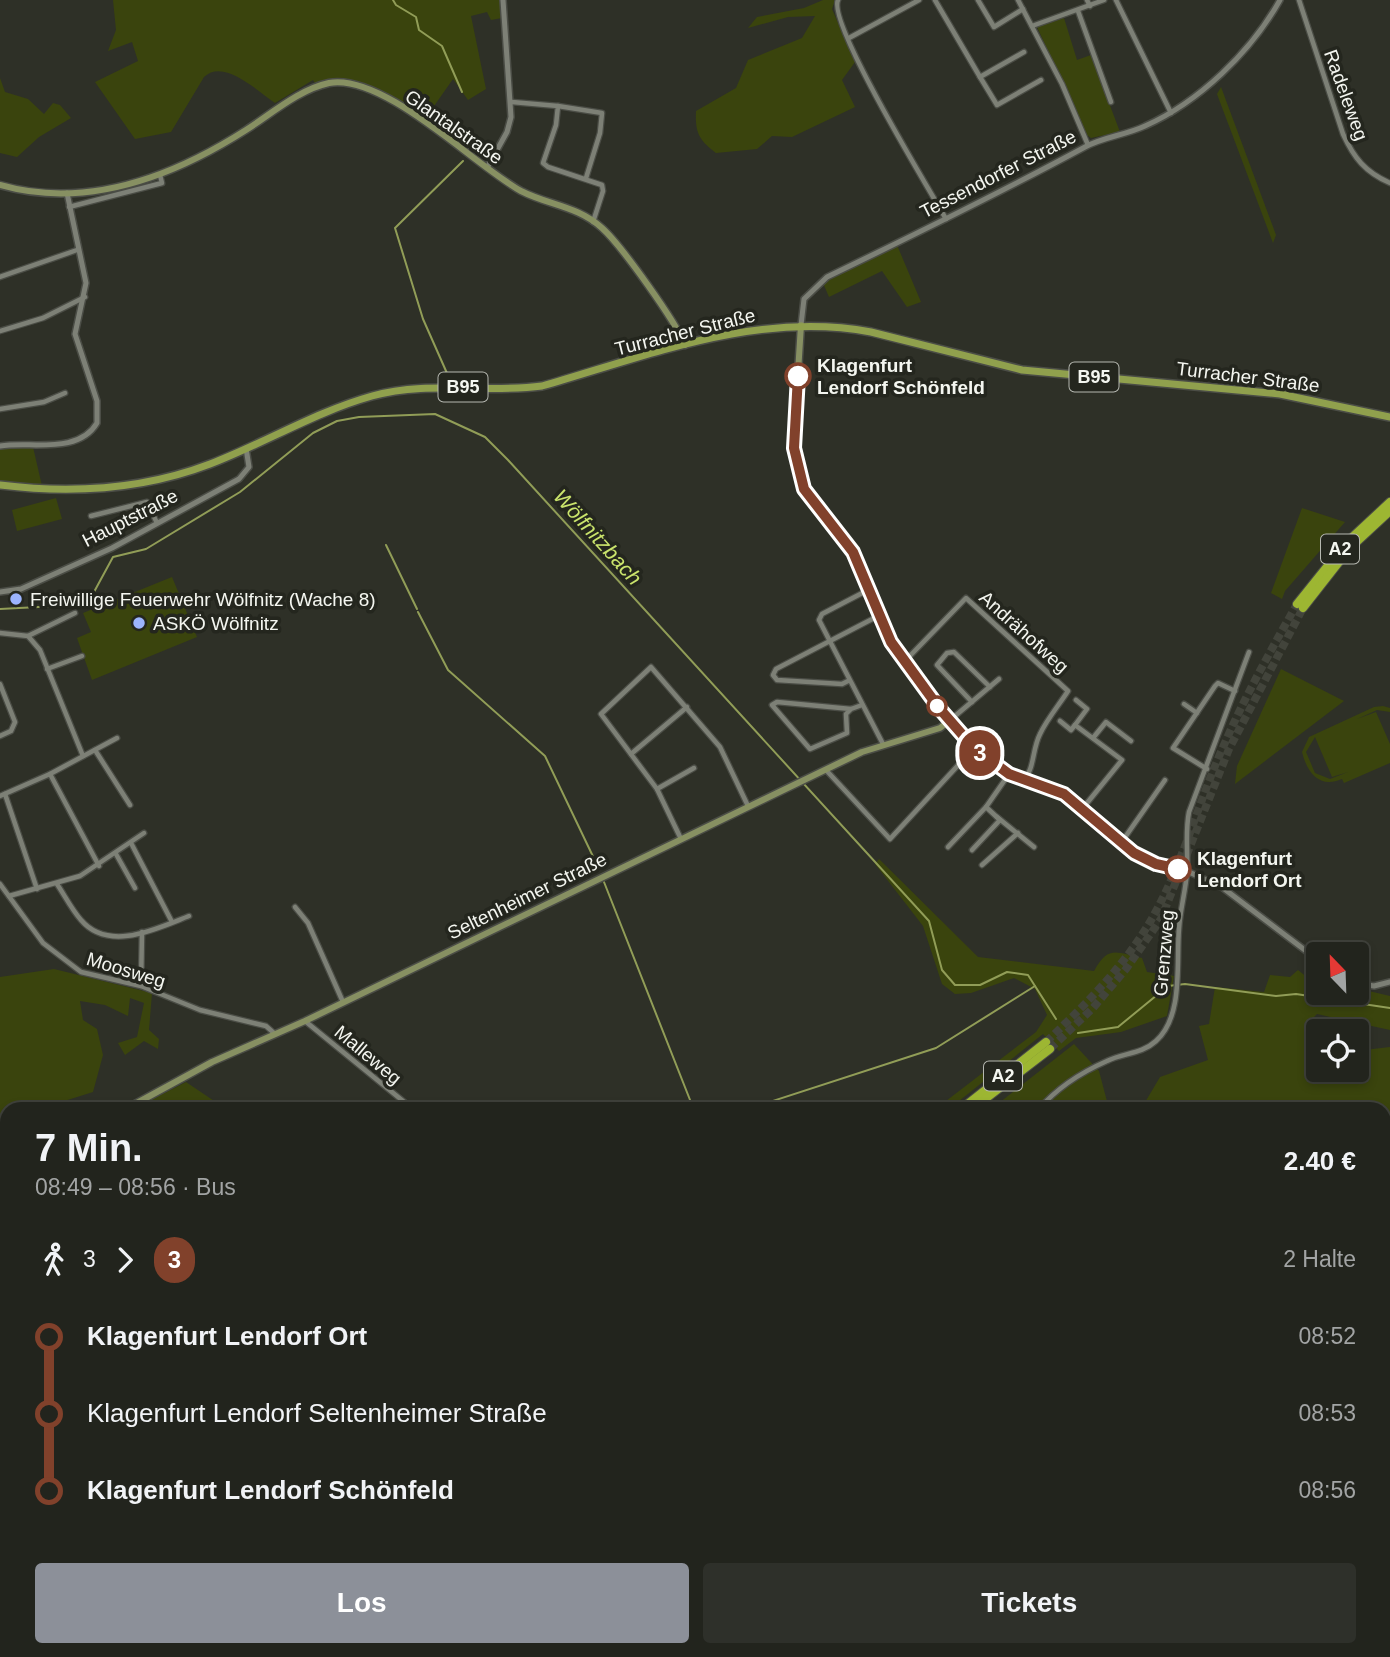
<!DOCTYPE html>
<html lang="de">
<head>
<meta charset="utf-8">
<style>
  body { margin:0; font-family:Arial,sans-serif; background:#2e302a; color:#f1f3f6; height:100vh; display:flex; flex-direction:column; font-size:26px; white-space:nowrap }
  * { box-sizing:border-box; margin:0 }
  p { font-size:23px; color:#a2a4a4 }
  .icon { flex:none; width:38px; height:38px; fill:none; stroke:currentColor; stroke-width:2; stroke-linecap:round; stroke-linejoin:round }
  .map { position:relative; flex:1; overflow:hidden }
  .sheet { position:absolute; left:0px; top:1102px; width:1391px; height:555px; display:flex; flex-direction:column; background:#22241d; border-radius:21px 21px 0 0; box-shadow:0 4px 10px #0003,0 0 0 2px #3f413b }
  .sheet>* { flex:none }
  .badge { padding:0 14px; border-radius:23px; font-size:24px; line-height:46px }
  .needle { width:46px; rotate:337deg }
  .fabs { position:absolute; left:1306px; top:942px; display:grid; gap:14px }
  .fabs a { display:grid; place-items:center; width:63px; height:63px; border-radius:7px; background:#22241d; box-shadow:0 4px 10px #0003,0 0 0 2px #3f413b; font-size:35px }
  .map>.badge { position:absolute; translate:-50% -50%; box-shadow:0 0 0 4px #fff }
  .legs { display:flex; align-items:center; gap:10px; height:77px; padding:0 35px; font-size:23px }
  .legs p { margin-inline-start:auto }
  .head { display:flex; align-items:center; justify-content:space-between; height:119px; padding:0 35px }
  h1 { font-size:38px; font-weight:700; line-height:52px }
  .action { display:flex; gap:14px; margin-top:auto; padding:14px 35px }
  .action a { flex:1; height:80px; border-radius:7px; background:#8c9099; color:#fff; font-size:28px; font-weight:700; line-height:80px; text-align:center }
  .action a+a { background:#2e302a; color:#f1f3f6 }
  ul { padding:0 35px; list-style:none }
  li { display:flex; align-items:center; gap:24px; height:77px; font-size:26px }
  li i { display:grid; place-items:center; width:10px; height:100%; margin:0 9px; background:currentColor }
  li i::after { content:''; width:18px; height:18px; margin:-9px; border:5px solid; border-radius:50%; background:#22241d }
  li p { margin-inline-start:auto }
  li:first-child i { background:linear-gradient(#0000 50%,currentColor 0) }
  li:last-child i { background:linear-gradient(currentColor 50%,#0000 0) }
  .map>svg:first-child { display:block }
  .green { fill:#3a440d; fill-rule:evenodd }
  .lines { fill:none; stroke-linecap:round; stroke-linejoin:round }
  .stream { stroke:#919d57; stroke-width:2 }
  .motorway-tunnel { stroke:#42443b; stroke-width:8; stroke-dasharray:8 4; stroke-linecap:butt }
  .minor-casing { stroke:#4b4d46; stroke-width:7 }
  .tertiary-casing { stroke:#4b4d46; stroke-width:8 }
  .secondary-casing { stroke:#4b4d46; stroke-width:9 }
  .primary-casing { stroke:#4b4d46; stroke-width:10 }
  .motorway-casing { stroke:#4b4d46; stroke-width:10 }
  .minor { stroke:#7d8076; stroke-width:4.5 }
  .tertiary { stroke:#7d8076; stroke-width:5 }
  .secondary { stroke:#879062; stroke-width:6 }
  .primary { stroke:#90a04d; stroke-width:7 }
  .motorway { stroke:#9db632; stroke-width:8 }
  .line-1-casing { stroke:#fff; stroke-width:16 }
  .line-1 { stroke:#81412b; stroke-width:10 }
  .stop-1-dot { fill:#fff; stroke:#81412b; stroke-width:3.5 }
  .poi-dot { fill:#9cb4fd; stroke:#24261e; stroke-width:2.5 }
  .labels { text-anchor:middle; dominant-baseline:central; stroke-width:7; stroke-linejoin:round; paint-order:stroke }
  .shield { fill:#24261e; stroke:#b6b8b1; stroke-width:2 }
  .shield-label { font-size:18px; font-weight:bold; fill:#f4f6f0 }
  .street-label { font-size:19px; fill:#f4f6f0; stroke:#24261e }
  .stop-label { font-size:19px; font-weight:bold; fill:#f4f6f0; stroke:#24261e; text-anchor:start }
  .poi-label { font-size:19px; fill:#f4f6f0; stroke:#24261e; text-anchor:start }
  .water-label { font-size:21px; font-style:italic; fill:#cae46c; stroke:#24261e }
</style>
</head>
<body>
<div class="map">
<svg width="1390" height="1657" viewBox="0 0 1390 1657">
  <rect width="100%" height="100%" fill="#2e3027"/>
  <g class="green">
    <path d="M113,0H501L502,18L491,20L487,12L471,16L486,89L468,100L453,79L425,119C388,97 359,74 315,83L313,80L275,103C257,91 224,58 204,77L171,132L135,139L95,82L138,61L132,42L108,51L116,30Z"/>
    <path d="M823,0H835L832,9L855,62L842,80L855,107L792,137L772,136L757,149L716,153C699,140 695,133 696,111L736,88L748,60L802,38L815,16L788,17L748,28L757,17L804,8Z"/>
    <path d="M1064,18L1077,60L1091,55L1120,132L1091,138L1087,135L1037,27Z"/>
    <path d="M0,78L5,92L28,99L44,114L53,103L60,105L71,118L39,137L17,157L0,153Z"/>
    <path d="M1221,87L1276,235L1273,243L1217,94Z"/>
    <path d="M897,245L921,302L907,307L882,271L829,297L823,283Z"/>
    <path d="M5,446L33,447L42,486L0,481V448Z"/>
    <path d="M56,498L62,519L17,531L12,510Z"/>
    <path d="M1302,508L1345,522L1285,591L1282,599L1271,593Z"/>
    <path d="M172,577L197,637L92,680L77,638L91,632L83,613Z"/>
    <path d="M1281,669L1344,701L1235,784L1237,766Z"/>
    <path d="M1383,706L1390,708V712L1377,710L1357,719L1376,712L1390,744V763L1344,783L1342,779C1320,789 1307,773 1302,752L1309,737L1374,707ZM1315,737L1332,777L1348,772L1330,779L1315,773L1306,752Z"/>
    <path d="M879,859L978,957L1094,971C1108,945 1116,952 1142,958L1147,972L1174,976L1167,1016L1121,1032L1076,1038L1059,1051L1043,1034L949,1109H918L946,1101L1036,1032L1047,1015L1035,989L1014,978L971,993L955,994L942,984L923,926L875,864Z"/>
    <path d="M54,969L152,993L149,1030L159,1039L158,1049L144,1041L125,1055L118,1043L137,1037L144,1003L130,998L128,1016L105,1005L80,1001L83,1020L97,1029L103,1055L93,1092L58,1103L52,1109L7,1110V1117L0,1118V977Z"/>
    <path d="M1298,970L1318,986V992H1356V988L1390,996V1030L1317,1014L1309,1022L1312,1036L1318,1040V1069H1356V1051L1390,1047V1154L1384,1157V1110L1141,1109L1160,1077L1208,1060L1199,1026L1209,1024L1215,987L1264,992L1270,975L1290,977Z"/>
    <path d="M1074,1044L1099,1071L1109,1109L990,1110Z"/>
    <path d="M186,1082L226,1109H133L135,1108Z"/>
    <path d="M7,1192V1336L0,1334V1197Z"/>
    <path d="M45,1650H320L317,1657H43Z"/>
    <rect x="1174" y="1650" width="185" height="7"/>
  </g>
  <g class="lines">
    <g class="stream">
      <path d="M393,0L396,5L416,17L419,30L442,46L462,92"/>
      <path d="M450,380L423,319L395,228L463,161"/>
      <path d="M386,545L417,609"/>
      <path d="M0,609L77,605L94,592L113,557L146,549L240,492L313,433L337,421L359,417L435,414L485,437L508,460L929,921L942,970L955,985H980L1007,972L1028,975L1056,1019"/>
      <path d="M418,612L448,670L545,756L599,869"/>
      <path d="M604,882L694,1110"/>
      <path d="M1078,1033L1118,1027L1168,986L1185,984L1276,996L1296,994L1390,1008"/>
      <path d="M745,1110L936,1048L1035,986"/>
      <path d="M1384,1567L1390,1561"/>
      <path d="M243,1657L246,1650"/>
      <path d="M1354,1657V1650"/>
    </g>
    <g class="motorway-tunnel">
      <path d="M1046,1042C1086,1004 1128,963 1155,913C1184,860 1199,800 1224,745C1245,696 1271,650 1297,604"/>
      <path d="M1050,1049L1093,1008L1126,969L1161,919L1229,749L1303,608"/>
      <path d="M437,1657L450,1650"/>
      <path d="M452,1657L464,1650"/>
    </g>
    <defs>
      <g id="minor">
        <path d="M838,0C827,22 929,189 946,219"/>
        <path d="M935,0L980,77L1024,52"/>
        <path d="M978,0L994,27L1023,9"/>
        <path d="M1018,0L1062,84L1088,145"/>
        <path d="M1087,0L1090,6"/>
        <path d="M1116,0L1171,113"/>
        <path d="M1299,0L1343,134C1354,158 1365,172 1390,183"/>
        <path d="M1078,11L1111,102"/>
        <path d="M1032,26L1104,0"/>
        <path d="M849,38L919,0"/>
        <path d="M980,77L997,105L1041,80"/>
        <path d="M512,102L558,106L556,125L543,163L548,167L602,185L603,191L593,222"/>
        <path d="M558,106L602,113L600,133L586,178"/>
        <path d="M69,207L162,183L160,175"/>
        <path d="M0,277L77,250"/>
        <path d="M0,331L43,318L85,297"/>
        <path d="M0,409L44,402L65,393"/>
        <path d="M91,516L147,502L157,523"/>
        <path d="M870,589L822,614L819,620L883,744"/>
        <path d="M0,633L28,636L40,650L83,756"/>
        <path d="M28,636L75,613"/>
        <path d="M904,662L966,598L1068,691C1059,705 1047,719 1040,734C1032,750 1035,766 1024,781"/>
        <path d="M47,669L82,656"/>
        <path d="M848,681L842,684L777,680L773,675L776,669L880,615"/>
        <path d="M0,684L15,722L11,731L0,736"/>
        <path d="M1076,700L1087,709L1075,725L1122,760L1083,808"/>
        <path d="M972,702L937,665L947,653L954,652L990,687"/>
        <path d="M1184,704L1197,713"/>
        <path d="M851,709L846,714L847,733L810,749L772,705L777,702L851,709L862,705"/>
        <path d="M949,721L999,679"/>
        <path d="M1060,721L1071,730L1075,725"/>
        <path d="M1093,738L1106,722L1131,741"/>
        <path d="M95,750L130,805"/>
        <path d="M631,754L687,707"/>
        <path d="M1207,769L1173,748L1215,686L1218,683L1235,691"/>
        <path d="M826,770L890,839L974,748"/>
        <path d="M50,774L99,866"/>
        <path d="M657,789L694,768"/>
        <path d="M5,794L37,889"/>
        <path d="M0,796L50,774L117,738"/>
        <path d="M997,817L1034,847"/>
        <path d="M681,839L657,789L601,714L651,667L720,747L748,806"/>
        <path d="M131,843L172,922"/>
        <path d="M1121,843L1165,780"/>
        <path d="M948,847L986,807"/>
        <path d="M972,850L1000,820L986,807L1009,774"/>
        <path d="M116,854L135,888"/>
        <path d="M982,865L1018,833"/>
        <path d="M0,884L43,943L81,972L141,986L200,1010L266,1026L275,1034"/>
        <path d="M57,884C65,896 72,910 81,920C109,953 158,928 189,916"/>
        <path d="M9,896L80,876L144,833"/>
        <path d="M295,907L308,923L343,1002"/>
        <path d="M141,986L142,932"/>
        <path d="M305,1021L414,1110"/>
        <path d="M1038,1110C1056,1089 1082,1072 1107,1061C1123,1053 1142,1054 1156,1041C1184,1016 1176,962 1179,929C1180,909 1186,890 1187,871C1188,850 1185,832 1189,812L1249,652"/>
        <path d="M1384,1162L1390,1175"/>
        <path d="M1384,1408L1390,1405"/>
        <path d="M1384,1505L1390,1517"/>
        <path d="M763,1650L765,1657"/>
        <path d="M685,1657L699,1650"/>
        <path d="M993,1657L995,1650"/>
      </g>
      <g id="tertiary">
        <path d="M487,168L507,132L511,117L503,0"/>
        <path d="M801,325L804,299L827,277C914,235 1000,193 1085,147C1103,137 1126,135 1145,126C1199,102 1251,52 1280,0"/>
        <path d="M0,446C30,441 78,455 97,423V401L75,334L86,283L67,193"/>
        <path d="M0,592L21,589L112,548L239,479L249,467L246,448"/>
        <path d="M949,721L974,748L1009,774L1064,794L1089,813L1121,843L1144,859L1187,871L1223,888L1318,960"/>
        <path d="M1356,983L1374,986L1390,982"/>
      </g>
      <g id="secondary">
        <path d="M0,185C87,210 174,176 246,130C271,114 300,89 329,83C384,73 474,165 521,191C548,205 578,206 602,228C621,245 676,322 685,345"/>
        <path d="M124,1110L212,1062L305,1021L862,752L940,728L949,721L899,656L853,552L810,498L798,474L794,436L801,325"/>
        <path d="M0,1192L7,1186"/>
      </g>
      <path id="primary" d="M0,485C72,494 142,490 210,464C265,443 315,412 372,396C428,380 485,394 542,386C650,355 757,311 871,332L1022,370L1280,394L1390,417"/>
      <g id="motorway">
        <path d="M1297,604L1346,543L1390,502"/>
        <path d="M1303,608L1350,548L1390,511"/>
        <path d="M960,1110L1046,1042"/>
        <path d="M971,1110L1050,1049"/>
      </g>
    </defs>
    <use href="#minor" class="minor-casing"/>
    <use href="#tertiary" class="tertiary-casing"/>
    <use href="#secondary" class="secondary-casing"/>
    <use href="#primary" class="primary-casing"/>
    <use href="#motorway" class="motorway-casing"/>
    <use href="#minor" class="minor"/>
    <use href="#tertiary" class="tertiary"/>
    <use href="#secondary" class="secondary"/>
    <use href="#primary" class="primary"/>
    <use href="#motorway" class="motorway"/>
  </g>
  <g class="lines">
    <defs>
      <path id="line-1" d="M798,376L794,448L804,489L853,552L891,642L939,708L974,748L1009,774L1064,794L1134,853L1156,864L1178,869"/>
    </defs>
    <use href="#line-1" class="line-1-casing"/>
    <use href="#line-1" class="line-1"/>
  </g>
  <g class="stop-1-dot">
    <circle cx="798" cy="376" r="12"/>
    <circle cx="937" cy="706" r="9"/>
    <circle cx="1178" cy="869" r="12"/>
  </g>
  <g class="poi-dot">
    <circle cx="16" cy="599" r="7"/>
    <circle cx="139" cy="623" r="7"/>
  </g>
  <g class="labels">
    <g class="shield">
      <rect x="1069.5" y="362.5" width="49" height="29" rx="5"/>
      <rect x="438.5" y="372.5" width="49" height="29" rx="5"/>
      <rect x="1321" y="534.5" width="38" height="29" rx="5"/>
      <rect x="984" y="1061.5" width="38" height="29" rx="5"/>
    </g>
    <g class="shield-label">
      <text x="1094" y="377">B95</text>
      <text x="463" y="387">B95</text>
      <text x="1340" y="549">A2</text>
      <text x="1003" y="1076">A2</text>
    </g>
    <g class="street-label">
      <text transform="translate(1346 95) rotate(70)">Radeleweg</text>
      <text transform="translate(454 127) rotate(35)">Glantalstraße</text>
      <text transform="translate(998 174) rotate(-27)">Tessendorfer Straße</text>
      <text transform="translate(685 332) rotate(-14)">Turracher Straße</text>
      <text transform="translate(1248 377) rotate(7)">Turracher Straße</text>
      <text transform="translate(130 518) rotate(-27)">Hauptstraße</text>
      <text transform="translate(1024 632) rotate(42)">Andrähofweg</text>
      <text transform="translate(527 896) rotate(-26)">Seltenheimer Straße</text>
      <text transform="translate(1164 953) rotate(-85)">Grenzweg</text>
      <text transform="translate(126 970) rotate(17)">Moosweg</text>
      <text transform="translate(368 1055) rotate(40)">Malleweg</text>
    </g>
    <g class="stop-label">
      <text x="817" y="365">Klagenfurt<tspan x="817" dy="22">Lendorf Schönfeld</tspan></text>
      <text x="1197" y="858">Klagenfurt<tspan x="1197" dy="22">Lendorf Ort</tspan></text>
    </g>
    <g class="poi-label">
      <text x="30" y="599">Freiwillige Feuerwehr Wölfnitz (Wache 8)</text>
      <text x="153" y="623">ASKÖ Wölfnitz</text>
    </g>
    <g class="water-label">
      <text transform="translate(598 537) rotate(48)">Wölfnitzbach</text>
    </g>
  </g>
</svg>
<div class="fabs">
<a><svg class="needle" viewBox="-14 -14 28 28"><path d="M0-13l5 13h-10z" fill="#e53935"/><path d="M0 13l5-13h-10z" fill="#a2a4a4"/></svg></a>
<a><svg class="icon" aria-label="locate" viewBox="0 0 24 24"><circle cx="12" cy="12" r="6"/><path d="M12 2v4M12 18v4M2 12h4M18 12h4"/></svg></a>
</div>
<b class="badge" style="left:980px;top:753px;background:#81412b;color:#fff">3</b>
<section class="sheet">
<div class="head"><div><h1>7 Min.</h1><p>08:49 – 08:56 · Bus</p></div><b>2.40 €</b></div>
<div class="legs"><svg class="icon" aria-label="walk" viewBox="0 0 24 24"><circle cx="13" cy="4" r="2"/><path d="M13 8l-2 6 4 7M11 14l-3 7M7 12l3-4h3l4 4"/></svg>3<svg class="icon" aria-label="forward" viewBox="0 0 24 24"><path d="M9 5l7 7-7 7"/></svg><b class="badge" style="background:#81412b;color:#fff">3</b><p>2 Halte</p></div>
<ul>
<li><i style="color:#81412b"></i><b>Klagenfurt Lendorf Ort</b><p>08:52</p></li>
<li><i style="color:#81412b"></i><span>Klagenfurt Lendorf Seltenheimer Straße</span><p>08:53</p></li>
<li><i style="color:#81412b"></i><b>Klagenfurt Lendorf Schönfeld</b><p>08:56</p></li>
</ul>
<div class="action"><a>Los</a><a>Tickets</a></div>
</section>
</div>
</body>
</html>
